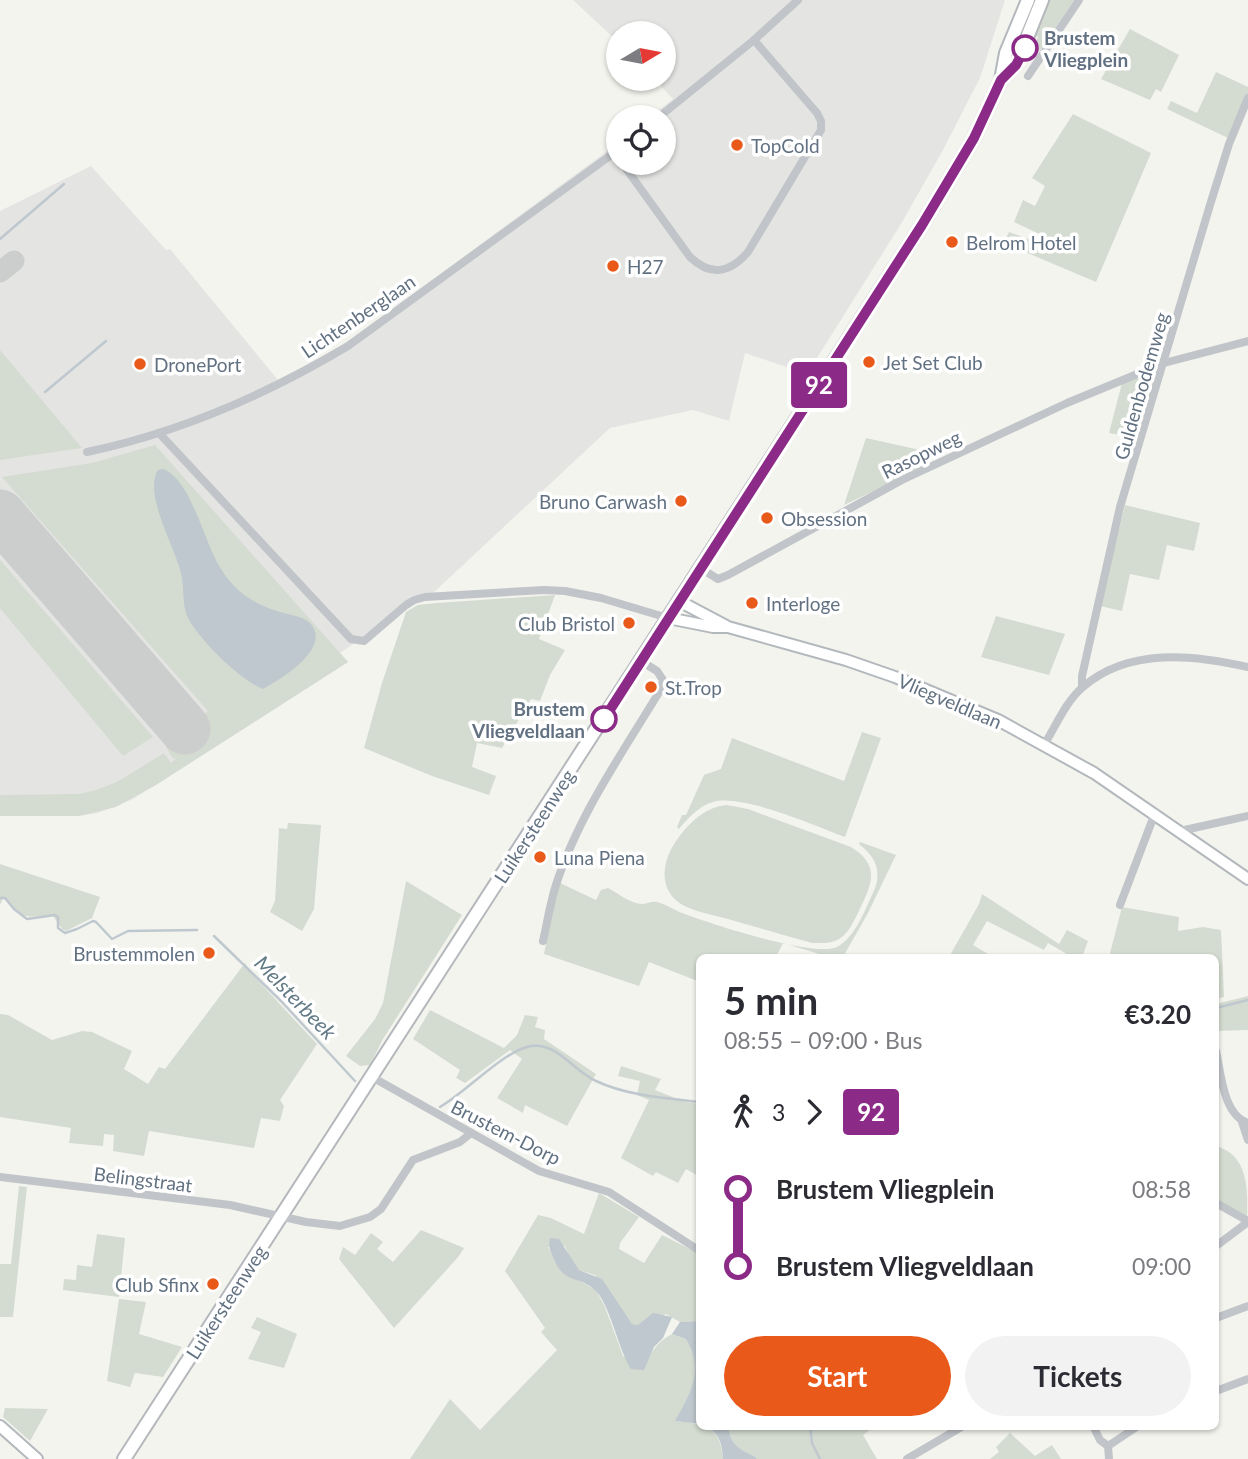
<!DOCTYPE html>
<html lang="en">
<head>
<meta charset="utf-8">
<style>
  body { margin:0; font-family:Lato,sans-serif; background:#f2f2f3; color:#2b2b33; height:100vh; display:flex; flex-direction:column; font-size:26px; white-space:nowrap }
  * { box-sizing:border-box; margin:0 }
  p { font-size:23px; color:#7c7c81 }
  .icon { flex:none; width:38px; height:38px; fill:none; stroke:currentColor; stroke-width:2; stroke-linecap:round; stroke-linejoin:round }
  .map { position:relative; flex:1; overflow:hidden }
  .sheet { position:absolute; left:696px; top:954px; width:523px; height:476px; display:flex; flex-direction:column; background:#fff; border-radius:10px; box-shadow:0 2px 5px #0004 }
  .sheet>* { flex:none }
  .badge { padding:0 14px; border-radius:5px; font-size:24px; line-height:46px }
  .needle { width:46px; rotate:80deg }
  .buttons { position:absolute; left:606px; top:21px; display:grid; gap:14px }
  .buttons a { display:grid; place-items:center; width:70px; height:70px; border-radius:50%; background:#fff; box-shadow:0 2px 5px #0004; font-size:35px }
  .map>.badge { position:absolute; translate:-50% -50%; box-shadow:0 0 0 4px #fff }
  .legs { display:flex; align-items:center; gap:10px; height:77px; padding:0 28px; font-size:23px }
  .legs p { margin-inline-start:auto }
  .summary { display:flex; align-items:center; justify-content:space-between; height:119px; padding:0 28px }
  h1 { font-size:38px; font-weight:700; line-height:52px }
  .action { display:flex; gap:14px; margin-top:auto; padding:14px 28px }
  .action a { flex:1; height:80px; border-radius:42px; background:#e9591a; color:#fff; font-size:28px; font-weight:700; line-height:80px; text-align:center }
  .action a+a { background:#f2f2f3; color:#2b2b33 }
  ul { padding:0 28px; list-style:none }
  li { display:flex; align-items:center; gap:24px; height:77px; font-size:26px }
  li i { display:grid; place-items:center; width:10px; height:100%; margin:0 9px; background:currentColor }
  li i::after { content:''; width:18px; height:18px; margin:-9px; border:5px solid; border-radius:50%; background:#fff }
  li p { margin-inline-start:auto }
  li:first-child i { background:linear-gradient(#0000 50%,currentColor 0) }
  li:last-child i { background:linear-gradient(currentColor 50%,#0000 0) }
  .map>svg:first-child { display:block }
  .built { fill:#e4e5e3 }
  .green { fill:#d4dbd0 }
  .water { fill:#bec8ce }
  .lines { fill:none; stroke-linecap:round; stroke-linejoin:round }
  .stream { stroke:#bec8ce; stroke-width:2.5 }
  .taxiway { stroke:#cccece; stroke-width:21 }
  .runway { stroke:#cccece; stroke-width:51 }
  .secondary-casing { stroke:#b3b8bd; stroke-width:14 }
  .primary-casing { stroke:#b4b8bc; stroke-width:16 }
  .street { stroke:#c1c4c8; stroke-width:8 }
  .secondary { stroke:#fff; stroke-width:10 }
  .primary { stroke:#fff; stroke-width:12 }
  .line-1-casing { stroke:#fff; stroke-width:16 }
  .line-1 { stroke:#8c2b87; stroke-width:10 }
  .stop-1-dot { fill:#fff; stroke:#8c2b87; stroke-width:3.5 }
  .poi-dot { fill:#e9591a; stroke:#fff; stroke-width:2.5 }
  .labels { text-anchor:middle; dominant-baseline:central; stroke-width:7; stroke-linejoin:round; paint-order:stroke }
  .stop-label { font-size:19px; font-weight:bold; fill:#627182; stroke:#fff; text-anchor:start }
  .poi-label { font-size:19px; fill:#627182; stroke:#fff; text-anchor:start }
  .street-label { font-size:19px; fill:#627182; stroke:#fff }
  .water-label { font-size:21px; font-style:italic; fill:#627a86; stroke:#fff }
</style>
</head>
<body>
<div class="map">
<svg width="1248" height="1459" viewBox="0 0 1248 1459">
  <rect width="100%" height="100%" fill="#f4f4ef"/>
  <path class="built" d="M573,0H1005L980,78L943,150L901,224L807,374L745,353L729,421L693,410L610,428L432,594L411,596L368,634L340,653L348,662L133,799L98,813L79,816H0V211L91,166L166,250L170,249L278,380L344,345L618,143V163H663V117H650L673,99L654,79H663V33H618V42Z"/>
  <g class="green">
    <path d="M1046,0H1074L1041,49L1029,59L1038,37L1033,35Z"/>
    <path d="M1130,29L1179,55L1161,92L1156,89L1150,100L1101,79Z"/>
    <path d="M1216,72L1248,87V93L1228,138L1167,109L1171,101L1197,113Z"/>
    <path d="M1073,114L1151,153L1096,282L1004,243L1009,232L1064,252L1065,246L1014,222L1023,200L1035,206L1045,186L1032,178Z"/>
    <path d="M0,350L82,448L0,460Z"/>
    <path d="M1160,367L1139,438L1109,433L1122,383Z"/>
    <path d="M866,438L929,452L926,466L844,505Z"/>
    <path d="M155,445L348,662L156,785L116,807L79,816H0V795L79,794L96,790L117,782L164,753L171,763L176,759L172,757L166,747L208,711L2,477L92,463Z"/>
    <path d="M1125,505L1200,523L1194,551L1167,545L1159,580L1130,574L1122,611L1100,606Z"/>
    <path d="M0,560L153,737L123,756L0,608Z"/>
    <path d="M555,595L539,639L565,650L550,675L540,701L531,699L502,748L477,743L472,767L496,776L489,795L432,776L364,748L382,683L406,612L418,605L436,603Z"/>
    <path d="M996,616L1065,634L1049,675L981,657Z"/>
    <path d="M862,732L881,738L845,837C815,826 741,793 713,802C699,806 688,818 679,829L677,827L682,815H686L704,775L721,769L732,738L844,781Z"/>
    <path d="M727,805L748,809L851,847C882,866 871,886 858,913C853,922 849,933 839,939C830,944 821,943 812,943C784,935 756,927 728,919C713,915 695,912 681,904C656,888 663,857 679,837C691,821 706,807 727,805Z"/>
    <path d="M288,823L321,825L314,909L302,931L270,912L275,901L279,828L287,829Z"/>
    <path d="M860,842L896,855L868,913L843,957H829L783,943L776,957H700V982L649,962L639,986L544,954L553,907L560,883L596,900L601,890L608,888C617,893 632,904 642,904C647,904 652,901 657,902C666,904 674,910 682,913C708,923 814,958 837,947C855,937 864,912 872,895C883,874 877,858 859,844Z"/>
    <path d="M0,864L100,897L92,918L66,931L62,929L53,916C19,916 28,921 3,898L0,905Z"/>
    <path d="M406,881L462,915L383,1039L370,1065L360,1066L346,1056L375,1019L383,1003Z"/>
    <path d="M982,894L1059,944L1067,930L1088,941L1083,955L1087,957H1072L1048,943L1044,950L987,921L973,945L993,957H944L946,955L949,957L979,904Z"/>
    <path d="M1122,907L1179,917L1178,931L1203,927L1221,930L1224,997L1216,999V957H1109Z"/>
    <path d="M245,963L252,974L317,1044L280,1100L284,1106L280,1121L261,1118L254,1148L149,1131L144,1156L113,1151L114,1135L104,1134L103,1146L69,1143L71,1128L0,1117V1014L8,1015L52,1040L82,1031L92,1032L132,1051L124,1069L148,1084L159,1067L165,1069Z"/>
    <path d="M1248,996V1030L1216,1031V1004Z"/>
    <path d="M430,1010L504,1048L517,1035L525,1015L538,1017L535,1027L545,1030L544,1039L596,1074L567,1126L525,1105L523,1113L497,1098L522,1059L510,1050L465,1083L456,1078L460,1070L413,1039Z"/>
    <path d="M621,1066L661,1079L655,1090L685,1102L700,1104V1171L698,1176L686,1169L678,1183L656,1172L653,1176L621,1158L649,1100L637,1095L640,1081L618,1076Z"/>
    <path d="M1216,1146C1248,1155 1248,1188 1247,1218L1216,1200Z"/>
    <path d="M19,1186L27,1187L13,1317H0V1264H11Z"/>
    <path d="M599,1193L639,1217L620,1243L619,1249L644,1263L662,1235L700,1254V1321L680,1322L666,1314L638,1325L632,1324L595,1275L579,1270L570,1258L565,1246L548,1247L553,1256L578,1280L596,1290L605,1307L623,1356L644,1369C650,1354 656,1342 672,1334L686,1339C704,1370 691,1392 676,1421C705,1425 720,1424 723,1459H410L450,1399L480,1430L557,1350L541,1332L545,1328L505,1271L538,1215L551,1218L584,1234Z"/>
    <path d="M421,1230L464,1248L459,1256L394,1328L339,1259L343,1247L355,1255L371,1233L383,1242L377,1249L393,1262Z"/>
    <path d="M97,1234L125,1238L119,1297L63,1290L64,1279L76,1280L77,1265L92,1267Z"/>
    <path d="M119,1299L146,1302L139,1334L182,1347L163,1377L135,1373L130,1387L107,1381Z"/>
    <path d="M257,1317L297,1334L284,1368L248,1359L261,1332L251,1328Z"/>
    <path d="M5,1408L48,1409L30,1441L3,1417Z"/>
    <path d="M729,1426H875L863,1435L877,1459H756V1457C741,1450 729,1445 729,1426Z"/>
    <path d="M1010,1433L1035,1456L1052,1445L1061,1459H990L999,1452L996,1447Z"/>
  </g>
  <g class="water">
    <path d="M163,469C192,480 204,544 221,569C235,592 254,604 280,612C289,615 303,616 310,623C333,648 281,679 263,689C239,679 203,643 189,620C181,605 185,588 181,573C175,547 143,494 158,470Z"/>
    <path d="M550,1238L559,1239L579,1270L602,1279L632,1324L638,1325L653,1313L672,1317L663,1338L654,1347L644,1370L631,1369C618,1349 610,1304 595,1290C578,1275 564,1284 554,1259C550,1250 548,1248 550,1238Z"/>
    <path d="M700,1321V1424L675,1421C691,1393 704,1370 686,1339L672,1334L680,1322Z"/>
    <path d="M705,1426H729C729,1445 741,1450 756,1457V1459H723C722,1444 720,1433 705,1426Z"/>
  </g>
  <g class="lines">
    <g class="stream">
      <path d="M0,239L64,184"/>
      <path d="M45,392L106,341"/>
      <path d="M0,898H5L14,909L27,919L55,915L58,917V928L65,933L77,929L93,921L96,922L112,939L128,931L197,930"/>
      <path d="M214,936L281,1001L355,1081"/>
      <path d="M1216,1008L1248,1000"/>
      <path d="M440,1107C466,1092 501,1054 527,1047C555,1039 573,1071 596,1081C628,1096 665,1098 700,1102"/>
      <path d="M810,1426L812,1443L820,1459"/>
    </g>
    <path class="taxiway" d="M0,272L14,261"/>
    <path class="runway" d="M0,515L185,729"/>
    <defs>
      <g id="secondary">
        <path d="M679,601L728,627L846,660L895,677L998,720L1094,773L1248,879"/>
        <path d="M668,618L713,627H726"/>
        <path d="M0,1426L37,1459"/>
      </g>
      <g id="primary">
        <path d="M1002,79L1016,65L1042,0"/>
        <path d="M124,1459L922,225L974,138L1001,80L1006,53L1028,0"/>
      </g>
    </defs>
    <use href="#secondary" class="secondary-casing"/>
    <use href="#primary" class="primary-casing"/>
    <g class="street">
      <path d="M1028,76L1079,0"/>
      <path d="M659,117L754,40L798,0"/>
      <path d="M622,163L690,257C711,277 730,273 748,252L821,130V121L817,113L754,40"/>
      <path d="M159,433L351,639L364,641L406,605L414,600L425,597L544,590L565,591L601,598L668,618"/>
      <path d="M87,452C181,432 266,395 348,346L618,150"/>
      <path d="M700,568L718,579L728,575L902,480L1067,403L1164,363L1248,341"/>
      <path d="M1082,687V676L1120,507L1210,205L1229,144L1248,98"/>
      <path d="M1044,745C1056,726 1066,701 1083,687C1129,647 1194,655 1248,667"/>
      <path d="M1180,831L1248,816"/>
      <path d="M1120,905L1155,813"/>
      <path d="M543,941C547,923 550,905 555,888C577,817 623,752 661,689L663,680L657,671L641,661"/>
      <path d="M1216,1051C1221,1073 1223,1115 1248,1123"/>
      <path d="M372,1077L539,1171L609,1192L700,1251"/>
      <path d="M1242,1122L1248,1140"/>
      <path d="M0,1177L230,1205L306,1222L340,1226L370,1217L381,1209L413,1160L460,1142L471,1133"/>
      <path d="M1216,1203L1248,1221"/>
      <path d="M1216,1246L1248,1222"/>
      <path d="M1216,1318L1248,1306"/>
      <path d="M1216,1391L1248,1379"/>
      <path d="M1093,1426L1100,1440L1108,1446L1109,1459"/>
      <path d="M1108,1446L1138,1426"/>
      <path d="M907,1459L963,1426"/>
    </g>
    <use href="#secondary" class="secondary"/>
    <use href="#primary" class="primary"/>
  </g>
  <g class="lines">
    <defs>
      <path id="line-1" d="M604,719L922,225L974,138L1001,80L1016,65L1025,48"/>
    </defs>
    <use href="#line-1" class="line-1-casing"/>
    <use href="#line-1" class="line-1"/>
  </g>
  <g class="stop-1-dot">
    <circle cx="1025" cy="48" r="12"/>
    <circle cx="604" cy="719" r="12"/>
  </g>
  <g class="poi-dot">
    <circle cx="737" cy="145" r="7"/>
    <circle cx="952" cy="242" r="7"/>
    <circle cx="613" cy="266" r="7"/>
    <circle cx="869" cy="362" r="7"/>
    <circle cx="140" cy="364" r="7"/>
    <circle cx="681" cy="501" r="7"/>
    <circle cx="767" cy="518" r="7"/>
    <circle cx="752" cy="603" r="7"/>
    <circle cx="629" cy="623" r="7"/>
    <circle cx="651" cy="687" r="7"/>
    <circle cx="540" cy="857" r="7"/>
    <circle cx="209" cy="953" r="7"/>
    <circle cx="213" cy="1284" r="7"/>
  </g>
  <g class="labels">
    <g class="stop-label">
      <text x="1044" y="37">Brustem<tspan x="1044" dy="22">Vliegplein</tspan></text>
      <text x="585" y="708" text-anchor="end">Brustem<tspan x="585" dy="22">Vliegveldlaan</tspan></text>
    </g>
    <g class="poi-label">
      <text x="751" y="145">TopCold</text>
      <text x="966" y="242">Belrom Hotel</text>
      <text x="627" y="266">H27</text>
      <text x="883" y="362">Jet Set Club</text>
      <text x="154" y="364">DronePort</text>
      <text x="667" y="501" text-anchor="end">Bruno Carwash</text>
      <text x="781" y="518">Obsession</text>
      <text x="766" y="603">Interloge</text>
      <text x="615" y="623" text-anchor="end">Club Bristol</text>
      <text x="665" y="687">St.Trop</text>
      <text x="554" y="857">Luna Piena</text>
      <text x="195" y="953" text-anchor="end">Brustemmolen</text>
      <text x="199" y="1284" text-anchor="end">Club Sfinx</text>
    </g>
    <g class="street-label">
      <text transform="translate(358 316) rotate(-34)">Lichtenberglaan</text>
      <text transform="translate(1141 386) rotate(-74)">Guldenbodemweg</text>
      <text transform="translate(921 454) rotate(-26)">Rasopweg</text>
      <text transform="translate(950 701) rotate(23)">Vliegveldlaan</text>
      <text transform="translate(534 826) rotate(-57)">Luikersteenweg</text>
      <text transform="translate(506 1132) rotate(27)">Brustem-Dorp</text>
      <text transform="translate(143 1179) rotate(7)">Belingstraat</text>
      <text transform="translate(226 1302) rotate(-57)">Luikersteenweg</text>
    </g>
    <g class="water-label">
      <text transform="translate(296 997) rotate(46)">Melsterbeek</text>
    </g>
  </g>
</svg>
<div class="buttons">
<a><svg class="needle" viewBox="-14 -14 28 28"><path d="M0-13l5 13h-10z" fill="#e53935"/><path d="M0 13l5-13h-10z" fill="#7c7c81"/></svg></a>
<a><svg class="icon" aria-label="locate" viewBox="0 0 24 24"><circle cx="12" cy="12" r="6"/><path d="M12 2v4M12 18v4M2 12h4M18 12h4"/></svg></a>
</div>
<b class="badge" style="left:819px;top:385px;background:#8c2b87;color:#fff">92</b>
<section class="sheet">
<div class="summary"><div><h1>5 min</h1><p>08:55 – 09:00 · Bus</p></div><b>€3.20</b></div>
<div class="legs"><svg class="icon" aria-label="walk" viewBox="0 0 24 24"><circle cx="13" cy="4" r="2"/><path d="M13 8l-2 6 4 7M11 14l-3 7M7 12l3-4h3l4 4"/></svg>3<svg class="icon" aria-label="forward" viewBox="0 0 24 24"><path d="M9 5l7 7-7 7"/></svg><b class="badge" style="background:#8c2b87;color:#fff">92</b></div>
<ul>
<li><i style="color:#8c2b87"></i><b>Brustem Vliegplein</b><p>08:58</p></li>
<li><i style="color:#8c2b87"></i><b>Brustem Vliegveldlaan</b><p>09:00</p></li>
</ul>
<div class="action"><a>Start</a><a>Tickets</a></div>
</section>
</div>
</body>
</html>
